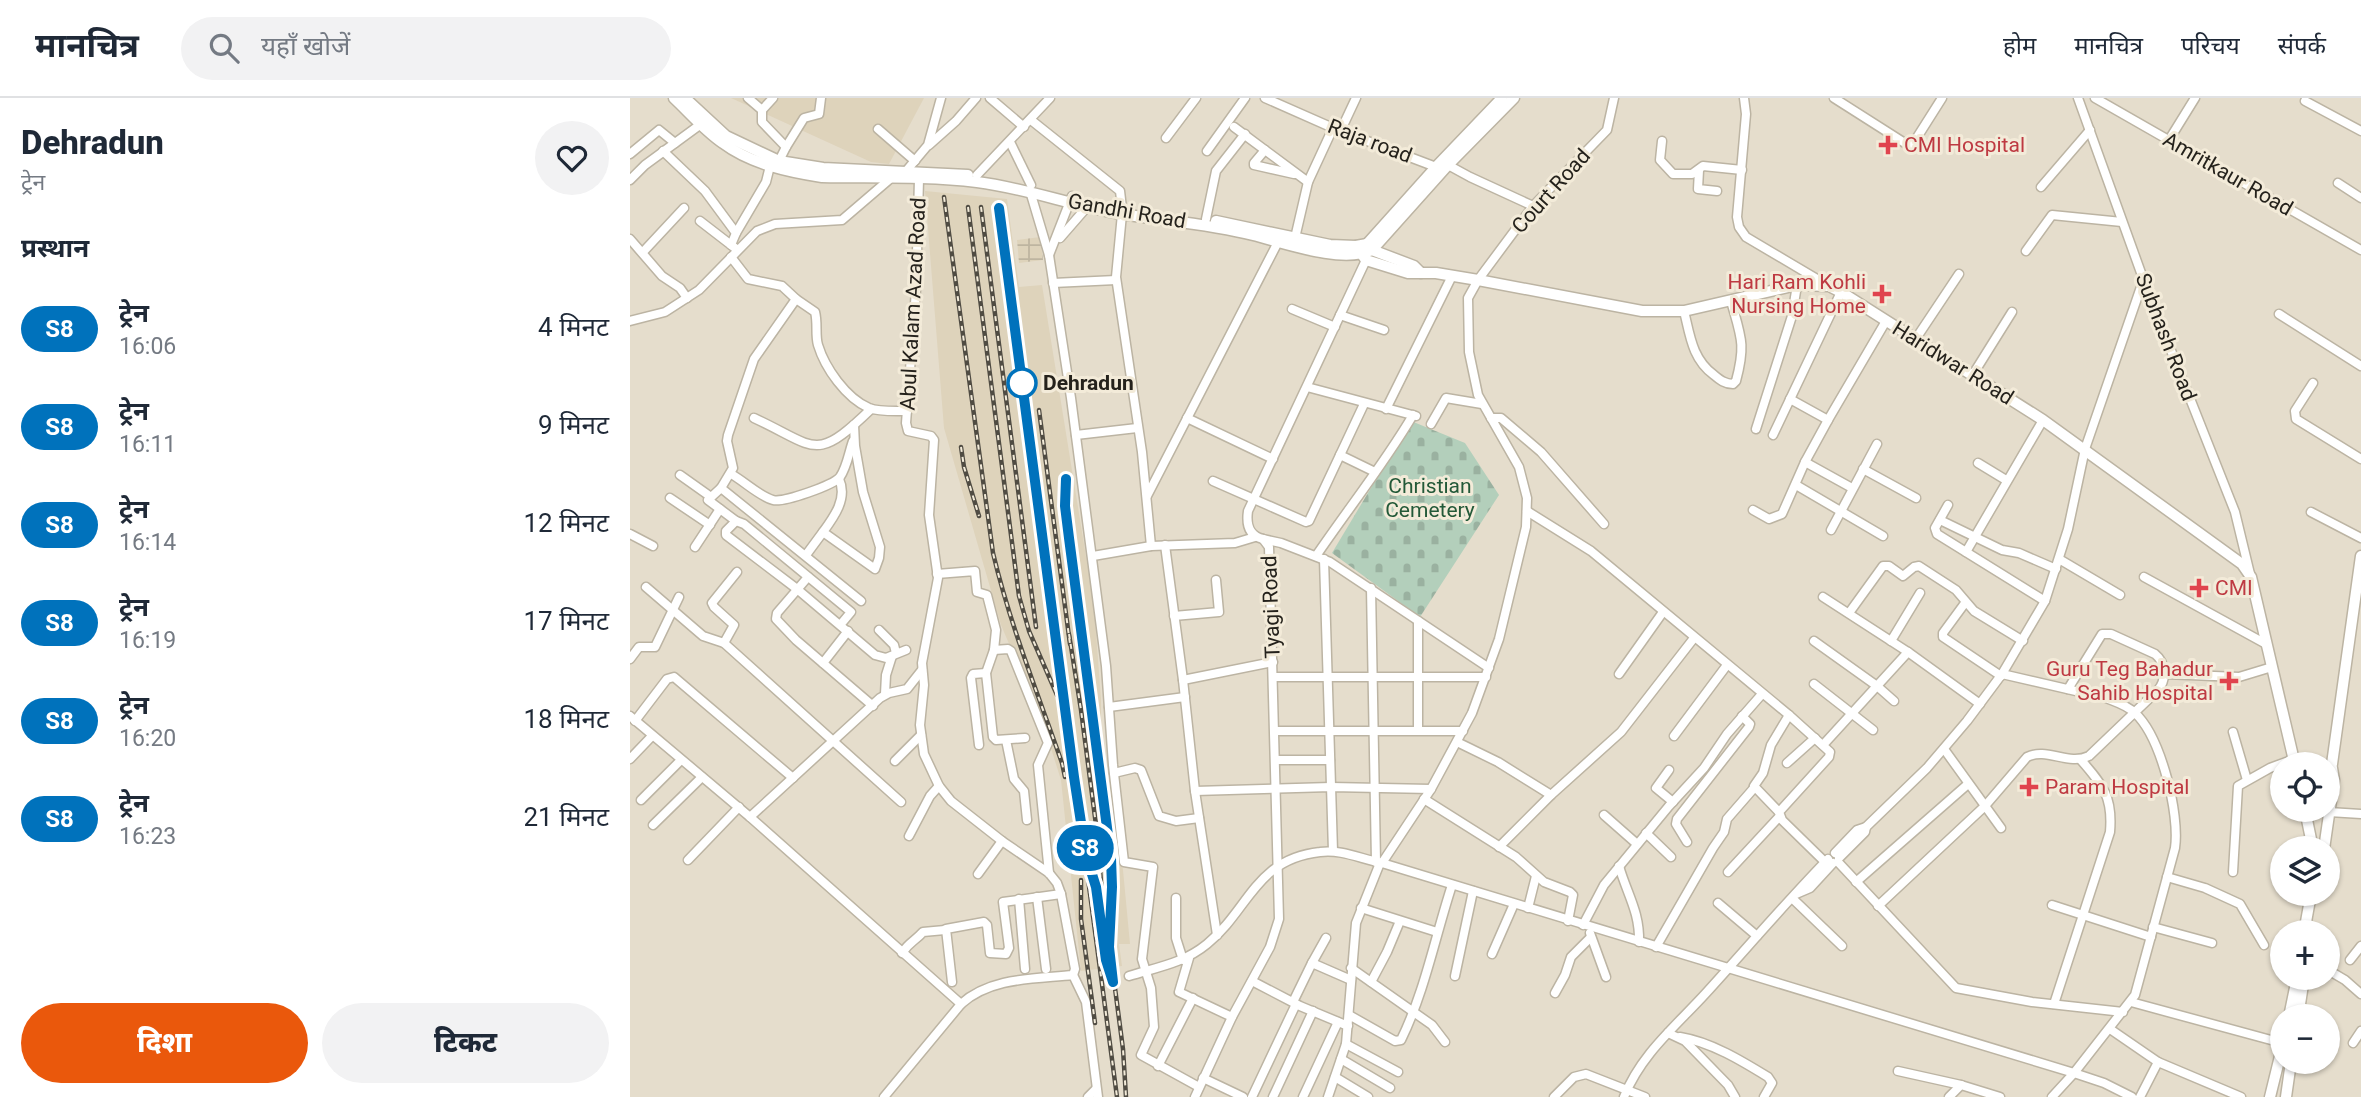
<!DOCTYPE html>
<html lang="hi">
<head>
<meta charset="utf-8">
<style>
  body { margin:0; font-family:Roboto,"Noto Sans Devanagari",sans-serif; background:#f2f2f3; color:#1f2937; height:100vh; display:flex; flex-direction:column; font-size:26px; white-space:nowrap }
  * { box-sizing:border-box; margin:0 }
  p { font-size:23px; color:#747a83 }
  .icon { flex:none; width:38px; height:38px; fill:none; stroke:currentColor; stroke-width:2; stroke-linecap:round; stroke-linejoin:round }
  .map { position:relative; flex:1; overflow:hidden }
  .details { display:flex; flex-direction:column; background:#fff; width:630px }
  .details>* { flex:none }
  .badge { padding:0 14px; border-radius:23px; font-size:24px; line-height:46px }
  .controls { position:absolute; left:1640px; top:654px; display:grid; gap:14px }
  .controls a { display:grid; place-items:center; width:70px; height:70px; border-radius:50%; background:#fff; box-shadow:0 2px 5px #0004; font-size:35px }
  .map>.badge { position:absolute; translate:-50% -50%; box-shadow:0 0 0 4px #fff }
  h2 { padding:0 21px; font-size:26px; line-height:63px }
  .round { display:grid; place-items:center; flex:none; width:74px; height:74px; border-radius:37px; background:#f2f2f3 }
  .head { display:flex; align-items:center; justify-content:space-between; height:119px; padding:0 21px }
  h1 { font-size:33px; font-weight:800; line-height:52px }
  .action { display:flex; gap:14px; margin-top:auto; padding:14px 21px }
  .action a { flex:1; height:80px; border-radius:42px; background:#ea580c; color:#fff; font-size:28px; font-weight:800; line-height:80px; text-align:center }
  .action a+a { background:#f2f2f3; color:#1f2937 }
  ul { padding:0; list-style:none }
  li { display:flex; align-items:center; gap:21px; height:98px; padding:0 21px }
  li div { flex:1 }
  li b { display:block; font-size:26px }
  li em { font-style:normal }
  li .badge { min-width:77px; font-weight:700; text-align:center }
  header { display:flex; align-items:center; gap:42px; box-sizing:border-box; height:98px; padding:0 35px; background:#fff; border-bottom:2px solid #e0e1e3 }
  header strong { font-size:33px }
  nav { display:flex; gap:38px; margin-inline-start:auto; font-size:24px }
  .search { width:490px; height:63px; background:#f2f2f3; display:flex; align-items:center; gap:18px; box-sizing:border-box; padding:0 24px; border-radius:38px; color:#747a83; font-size:26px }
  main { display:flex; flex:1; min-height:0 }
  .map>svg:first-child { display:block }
  .built { fill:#ded3bb }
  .industrial { fill:url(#industrial-grid) }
  .cemetery { fill:url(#cemetery-stones) }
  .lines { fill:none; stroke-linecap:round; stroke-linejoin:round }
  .minor-casing { stroke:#bcb4a3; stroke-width:11 }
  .major-casing { stroke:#bcb4a3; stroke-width:13 }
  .minor { stroke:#fff; stroke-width:8 }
  .major { stroke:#fff; stroke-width:10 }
  .rail-casing { stroke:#504c43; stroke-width:4.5 }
  .rail { stroke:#f3ebd9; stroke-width:2; stroke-dasharray:5; stroke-linecap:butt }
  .line-casing { stroke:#fff; stroke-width:16 }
  .line { stroke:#0072bc; stroke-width:10 }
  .health-dot { fill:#e0444e; stroke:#f3ebd9; stroke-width:2.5 }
  .stop-dot { fill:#fff; stroke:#0072bc; stroke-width:3.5 }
  .labels { text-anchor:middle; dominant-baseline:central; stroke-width:6; stroke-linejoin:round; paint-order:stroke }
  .street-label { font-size:21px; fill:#25221c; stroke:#f3ebd9 }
  .health-label { font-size:21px; fill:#be3a42; stroke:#f3ebd9; text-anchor:start }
  .stop-label { font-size:21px; font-weight:bold; fill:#25221c; stroke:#f3ebd9; text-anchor:start }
  .park-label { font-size:21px; fill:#235938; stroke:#f3ebd9 }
</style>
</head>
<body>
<header>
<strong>मानचित्र</strong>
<div class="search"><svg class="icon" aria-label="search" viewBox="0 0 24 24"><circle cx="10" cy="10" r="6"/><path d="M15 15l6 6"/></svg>यहाँ खोजें</div>
<nav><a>होम</a><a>मानचित्र</a><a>परिचय</a><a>संपर्क</a></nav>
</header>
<main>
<section class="details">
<div class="head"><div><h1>Dehradun</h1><p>ट्रेन</p></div><a class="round"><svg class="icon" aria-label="heart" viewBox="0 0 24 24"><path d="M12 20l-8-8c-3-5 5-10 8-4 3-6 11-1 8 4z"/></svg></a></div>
<h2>प्रस्थान</h2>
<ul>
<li><span class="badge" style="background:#0072bc;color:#fff">S8</span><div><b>ट्रेन</b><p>16:06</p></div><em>4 मिनट</em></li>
<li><span class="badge" style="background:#0072bc;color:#fff">S8</span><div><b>ट्रेन</b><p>16:11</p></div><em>9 मिनट</em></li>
<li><span class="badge" style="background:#0072bc;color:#fff">S8</span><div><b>ट्रेन</b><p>16:14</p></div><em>12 मिनट</em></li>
<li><span class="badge" style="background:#0072bc;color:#fff">S8</span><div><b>ट्रेन</b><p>16:19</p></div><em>17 मिनट</em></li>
<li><span class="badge" style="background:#0072bc;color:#fff">S8</span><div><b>ट्रेन</b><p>16:20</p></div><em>18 मिनट</em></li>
<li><span class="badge" style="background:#0072bc;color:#fff">S8</span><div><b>ट्रेन</b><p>16:23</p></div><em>21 मिनट</em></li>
</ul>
<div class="action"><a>दिशा</a><a>टिकट</a></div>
</section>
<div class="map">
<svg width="1731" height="999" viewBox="0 0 1731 999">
  <defs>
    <pattern id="industrial-grid" width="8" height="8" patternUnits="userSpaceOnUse" patternTransform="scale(1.75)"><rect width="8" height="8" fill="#ded3bb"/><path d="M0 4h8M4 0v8" fill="none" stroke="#beb5a0"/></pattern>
    <pattern id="cemetery-stones" width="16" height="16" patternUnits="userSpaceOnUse" patternTransform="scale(1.75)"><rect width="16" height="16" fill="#b3cfbb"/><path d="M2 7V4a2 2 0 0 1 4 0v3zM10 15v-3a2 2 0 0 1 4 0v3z" fill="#9ab1a0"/></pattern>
  </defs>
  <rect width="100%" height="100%" fill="#e5ddcc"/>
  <g class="built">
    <path d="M101,0H294L259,66L241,64Z"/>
    <path d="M295,93L377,101L389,189L412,187L464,508L471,601V653L493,772L500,846H489L492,868L451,873L431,682L413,625L371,527L314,330Z"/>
  </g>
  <path class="industrial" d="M410,139L413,162L389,165L387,142Z"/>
  <path class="cemetery" d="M781,323L835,345L869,397L790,519L702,455Z"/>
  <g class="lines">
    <defs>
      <g id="minor">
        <path d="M118,0L132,12V24L156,49L149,63"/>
        <path d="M360,0L394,29"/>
        <path d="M635,0L703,30L806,69"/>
        <path d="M1114,0L1116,16L1107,119L1109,129L1116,139L1197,187"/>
        <path d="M1204,0L1281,49L1312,0"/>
        <path d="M1448,0L1519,197L1605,414L1620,476"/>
        <path d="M1465,0L1731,152"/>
        <path d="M1675,3L1731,33"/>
        <path d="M132,12L143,0"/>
        <path d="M401,22L490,93L492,110"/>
        <path d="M604,29L678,84"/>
        <path d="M248,31L285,63"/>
        <path d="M711,32L726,0"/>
        <path d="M536,40L566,0"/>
        <path d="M1539,42L1565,0"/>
        <path d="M1032,43L1030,62L1043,76H1062L1073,68L1112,72"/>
        <path d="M380,44L401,87"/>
        <path d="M299,47L326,23L346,0"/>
        <path d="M156,49L174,20L189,16L191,0"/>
        <path d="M635,52L624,65V67L664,76"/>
        <path d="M33,53L75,93L106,135L101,147"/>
        <path d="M577,53L615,0"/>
        <path d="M0,56L29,32L45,45"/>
        <path d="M818,67L840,79L903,108"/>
        <path d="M277,72L298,47L311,0"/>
        <path d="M1069,72L1068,91L1087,93"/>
        <path d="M347,77L420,0"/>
        <path d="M0,82L15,67L71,26"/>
        <path d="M1708,85L1731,100"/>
        <path d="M1411,89L1460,32"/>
        <path d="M400,93L419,157L441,300L476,568L483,667L494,764L523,769L512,861L521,890L524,929L511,957L569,989"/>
        <path d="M492,116L486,179L512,354L521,448"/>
        <path d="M576,121L586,73L615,36"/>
        <path d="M70,123L105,150"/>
        <path d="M106,135L136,84L140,68"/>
        <path d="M430,140L457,109"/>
        <path d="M665,140L678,84L703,30"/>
        <path d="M0,141L32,178L50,190L57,200"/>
        <path d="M1396,153L1422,117L1492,124"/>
        <path d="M13,154L54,110"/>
        <path d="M419,157L442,98"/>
        <path d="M101,159L118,181L152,188L166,201L185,214C188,225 185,237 188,247C195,270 216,300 239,310C249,314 266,313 277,313"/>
        <path d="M423,185L486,182"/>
        <path d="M662,211L705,229"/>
        <path d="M1054,213C1060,237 1062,261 1084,277C1090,282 1095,286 1103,286L1106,283C1116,246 1111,239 1101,203"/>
        <path d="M1649,216L1731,268"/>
        <path d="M710,217L754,232"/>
        <path d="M0,223L35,214L69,192L127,133L145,126L212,122L261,80"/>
        <path d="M1285,242L1329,176"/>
        <path d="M1342,278L1382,214"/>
        <path d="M1683,285L1665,313L1666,321L1731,361"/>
        <path d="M677,289L786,318"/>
        <path d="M1160,301L1198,322"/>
        <path d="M756,311L822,178"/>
        <path d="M124,320C187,349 184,366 241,311"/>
        <path d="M557,320L643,361"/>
        <path d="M861,320H871L911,354L974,426"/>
        <path d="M801,326L816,300L852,306"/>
        <path d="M1126,331L1162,218L1167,187"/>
        <path d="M446,337L507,330"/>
        <path d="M1143,337L1211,194"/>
        <path d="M710,357L745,374"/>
        <path d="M1175,364L1222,390"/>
        <path d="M1348,365L1376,382"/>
        <path d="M1233,371L1286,400"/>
        <path d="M101,376C114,383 129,398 143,402C153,405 204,387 210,379C217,369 219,354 223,343"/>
        <path d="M50,377L81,399"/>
        <path d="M209,381C218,400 204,419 193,434L245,471L249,460L250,449L233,394L225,348L224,327"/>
        <path d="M583,383L676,424L679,423L734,306"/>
        <path d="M1166,387L1253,438"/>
        <path d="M91,390L231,503"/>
        <path d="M517,398L648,144"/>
        <path d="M40,400L80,427"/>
        <path d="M1318,407L1305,430L1307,436L1415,503"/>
        <path d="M1123,412L1139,421L1152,416L1175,364L1198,322L1256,223"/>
        <path d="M897,413L961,453L1159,617L1200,654L1199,659L1149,714L1152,722L1195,764"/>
        <path d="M1681,414L1731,440"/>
        <path d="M1310,422L1372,452L1389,455L1426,471"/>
        <path d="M106,423L78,402L91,390L103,370L97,343L98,337L124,261L166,201"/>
        <path d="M1201,432L1247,346"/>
        <path d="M0,436L23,448"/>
        <path d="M633,441L651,445L700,464L859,570"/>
        <path d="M535,447L553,582L565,693L587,837"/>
        <path d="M65,449L90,411"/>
        <path d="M1336,454L1413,322"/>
        <path d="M176,457L193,434"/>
        <path d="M463,458L521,448L605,445L625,439"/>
        <path d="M686,458C718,411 754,366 783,317"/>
        <path d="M694,461L703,753"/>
        <path d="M1429,461L1490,497"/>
        <path d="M107,474L82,505L84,509L104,527L94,545L271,704"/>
        <path d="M307,476L345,473L347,494L357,497L366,532L364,552L378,551L381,553L418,645L408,667L419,775"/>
        <path d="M178,479L147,515L146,521L166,542L243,608"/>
        <path d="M1514,479L1636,546"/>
        <path d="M16,489L73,538L94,545"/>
        <path d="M741,490L746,764"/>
        <path d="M1193,499L1278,554L1350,606"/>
        <path d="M1335,505L1313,535V539L1371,578"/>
        <path d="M1219,515L1253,468H1259L1273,478L1284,469L1289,468L1326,492L1344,513L1393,543"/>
        <path d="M544,518L589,514L586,482"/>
        <path d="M211,526L221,514L114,426L106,423L96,433V437L167,491L245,557L256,560L276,552"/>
        <path d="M249,532L264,547L266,555"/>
        <path d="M1184,543L1247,588L1264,603"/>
        <path d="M1261,543L1290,495"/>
        <path d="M364,552L356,575L363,639L366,642L395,640"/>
        <path d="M0,561L9,549H25L49,499"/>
        <path d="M193,565L218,533"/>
        <path d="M989,576L1033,514"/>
        <path d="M1372,576L1476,600C1486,604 1497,607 1505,615C1531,639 1550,716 1545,750L1505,897L1444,975L1422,999"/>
        <path d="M1534,576L1609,579L1642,569"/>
        <path d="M644,579H856"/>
        <path d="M553,582L643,564"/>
        <path d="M1184,586L1243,632"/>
        <path d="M255,596L256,577L262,558"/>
        <path d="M479,609L555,599"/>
        <path d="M0,618L120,719L331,906"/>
        <path d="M5,623L37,581L44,579L163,680"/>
        <path d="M788,632V523"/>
        <path d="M645,633H833"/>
        <path d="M1603,634L1617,682"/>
        <path d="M1044,638L1097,567"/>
        <path d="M376,642L384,681L394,693L397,722"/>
        <path d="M827,644L868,664L921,697"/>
        <path d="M349,647L341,580L343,576L356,575"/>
        <path d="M1193,647L1278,554"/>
        <path d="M1314,651L1371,730"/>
        <path d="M0,661L22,638"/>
        <path d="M646,662H700"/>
        <path d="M265,663L291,637"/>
        <path d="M1157,665L1185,640"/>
        <path d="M1039,672L1026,690L1043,704"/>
        <path d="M484,675L505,670L511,672L529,718L546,723L569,720"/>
        <path d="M565,693L701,689L801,691"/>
        <path d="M794,701L886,759L914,784L940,794L943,797L938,823"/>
        <path d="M11,702L51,662"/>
        <path d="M1149,714L1124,688L1133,675L1141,647L1159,617"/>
        <path d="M1699,714L1731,716"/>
        <path d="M974,717L1007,746"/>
        <path d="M120,719L250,600L259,595L277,591L292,572"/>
        <path d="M23,727L72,679"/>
        <path d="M1016,735L1041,759"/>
        <path d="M279,738L300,698L309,688"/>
        <path d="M1057,744L1046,726L1047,721L1119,629L1120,626L1112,618"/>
        <path d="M869,749L921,697L991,634L1064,540"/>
        <path d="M1205,755L1227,732L1236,729"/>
        <path d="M1209,760L1235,734L1236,729L1297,670L1337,623L1372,576L1415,503L1438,431L1455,351L1513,183"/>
        <path d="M58,762L109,709"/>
        <path d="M1208,764L1326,890L1402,904L1493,914"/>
        <path d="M752,765L801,691L842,615L869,541L896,429L897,400L889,369L848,297L839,254L838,200L848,182L903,108L977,32L984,0"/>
        <path d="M989,768C997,796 1010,814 1009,844"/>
        <path d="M1098,774L1149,719"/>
        <path d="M1603,774L1608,688L1640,670L1664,661"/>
        <path d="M348,776L372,743"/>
        <path d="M1537,779L1575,790L1610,806L1634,847"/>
        <path d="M1226,784L1338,686"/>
        <path d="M1166,796L1180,790L1203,765"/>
        <path d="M407,799L416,871"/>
        <path d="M546,800V840L553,862"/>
        <path d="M389,801L395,871"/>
        <path d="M1163,801L1212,848"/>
        <path d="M1088,805L1127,838"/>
        <path d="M1422,807L1521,839"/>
        <path d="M1248,808L1355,708L1397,659C1417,649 1438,668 1459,658L1528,592C1537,581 1536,565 1525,556L1481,536H1472L1438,591"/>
        <path d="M731,810L807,834"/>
        <path d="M898,810L906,778"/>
        <path d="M953,827L974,787L1039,708L1074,670L1097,636L1132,596"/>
        <path d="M1523,829L1582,845"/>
        <path d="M960,835L976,879"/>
        <path d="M1026,849L1083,750L1094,734L1097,721L1124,690"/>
        <path d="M272,855C279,844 285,843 293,834L315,832"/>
        <path d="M862,856L884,806"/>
        <path d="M559,860L549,894L602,919"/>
        <path d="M1720,862L1731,848"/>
        <path d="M682,865L696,840"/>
        <path d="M721,870L802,927L815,944"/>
        <path d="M1698,872L1715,882L1731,896"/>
        <path d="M443,877L456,904L468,999"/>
        <path d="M499,878C528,869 554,865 577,846C619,812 625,761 690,754C711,751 731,761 752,765L1444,975L1474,985L1502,999"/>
        <path d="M825,878L843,793"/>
        <path d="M622,883L670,908L718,928"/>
        <path d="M322,884L316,831L354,824L357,827L360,855L376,856L379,850L373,804L431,796"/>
        <path d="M741,884L757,854L770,823"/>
        <path d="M925,895L935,877L941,859L961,839"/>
        <path d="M663,904L682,865L721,882"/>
        <path d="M1501,904L1652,945"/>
        <path d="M1424,906L1480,734C1483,699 1473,687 1451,662"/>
        <path d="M719,917L765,943L771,942C795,893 805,839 822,787"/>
        <path d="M1480,931L1528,964"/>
        <path d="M1038,935L1055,943L1098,987L1105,999"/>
        <path d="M1050,939C1081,944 1112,963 1138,979L1142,985L1134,999"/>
        <path d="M1723,945L1731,933"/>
        <path d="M716,946L768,974"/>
        <path d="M711,961L760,990"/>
        <path d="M528,968L563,900"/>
        <path d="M1268,973L1331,987"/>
        <path d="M705,979L738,999"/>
        <path d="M573,980L613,999"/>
        <path d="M254,999L331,906C361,879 405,881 443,877L445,871L431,796L427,785L419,775L372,743L321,703L309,688L294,656L290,627L294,587L292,565L308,480L299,417L304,342L301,338L278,333L276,325L286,192L289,81"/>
        <path d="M458,999L466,991"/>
        <path d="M565,999L602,919L640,849L649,821L639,449L633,441C619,438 616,427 618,413L736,162"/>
        <path d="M622,999L666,906"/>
        <path d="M643,999L683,913"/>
        <path d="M673,999L708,924"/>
        <path d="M698,999L716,946L726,825L750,765"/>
        <path d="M924,999L944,979L956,976L1015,999"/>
        <path d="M994,999C1011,956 1046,928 1076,895C1117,850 1156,804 1198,761"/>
        <path d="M1319,999L1331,987L1370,999"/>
        <path d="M1510,999L1528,964L1611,999"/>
      </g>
      <g id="major">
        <path d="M44,0C60,15 75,33 93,45C121,66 159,74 192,79C243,80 296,78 347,84C396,90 443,108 492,116C536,123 580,126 623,137C655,145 712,166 742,152L818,67L884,0"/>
        <path d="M55,0L96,38L149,63L193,70L338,77"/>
        <path d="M586,123L700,147L726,148L737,146"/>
        <path d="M737,146L806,69L872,0"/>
        <path d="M726,148L736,162L778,175H806L848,182L1012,213H1054L1167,187L1199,188L1211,194L1413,322L1612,466L1621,479L1665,667"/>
        <path d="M742,152L784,168L791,175"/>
        <path d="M1698,680L1702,666L1731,458"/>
        <path d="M1675,712L1683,751"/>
        <path d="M1694,751L1704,682L1702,670"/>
        <path d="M1674,835L1681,796"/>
        <path d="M1659,919L1667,880"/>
        <path d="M1668,919L1674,880"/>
        <path d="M1640,999L1652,950"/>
        <path d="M1656,999L1661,964"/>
      </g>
    </defs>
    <use href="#minor" class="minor-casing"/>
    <use href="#major" class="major-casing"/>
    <use href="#minor" class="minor"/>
    <use href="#major" class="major"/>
    <defs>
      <g id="rail">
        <path d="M314,99L363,455C380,527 408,596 432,665L435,679"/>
        <path d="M338,109L389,498L399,533L427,597"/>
        <path d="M351,109L406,529"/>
        <path d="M369,110L487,999"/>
        <path d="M409,312L440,546"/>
        <path d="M331,349L334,369L349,418"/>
        <path d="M436,381L435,408L439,440L482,760L483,789L480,811"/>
        <path d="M439,536L451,612L466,727L471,784L493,951L496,999"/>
        <path d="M451,782V821L465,925"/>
      </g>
    </defs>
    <use href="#rail" class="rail-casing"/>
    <use href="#rail" class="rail"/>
  </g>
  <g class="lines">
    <defs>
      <path id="line" d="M369,110L444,679L456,757L466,789L476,862L483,884L479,849L482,789L481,760L439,440L435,408L436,381"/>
    </defs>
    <use href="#line" class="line-casing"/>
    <use href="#line" class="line"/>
  </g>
  <g class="health-dot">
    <path d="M1254.5 36.5h7v7h7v7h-7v7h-7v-7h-7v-7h7z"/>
    <path d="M1248.5 185.5h7v7h7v7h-7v7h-7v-7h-7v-7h7z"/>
    <path d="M1565.5 479.5h7v7h7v7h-7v7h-7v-7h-7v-7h7z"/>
    <path d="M1595.5 572.5h7v7h7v7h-7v7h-7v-7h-7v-7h7z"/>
    <path d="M1395.5 678.5h7v7h7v7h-7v7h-7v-7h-7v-7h7z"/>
  </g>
  <circle class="stop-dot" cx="392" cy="285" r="14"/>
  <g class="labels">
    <g class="street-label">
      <text transform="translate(740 43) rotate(21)">Raja road</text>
      <text transform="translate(1598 76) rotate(30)">Amritkaur Road</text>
      <text transform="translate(921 93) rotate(-48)">Court Road</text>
      <text transform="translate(497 113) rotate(10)">Gandhi Road</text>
      <text transform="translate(283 206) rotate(-87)">Abul Kalam Azad Road</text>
      <text transform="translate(1536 239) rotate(69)">Subhash Road</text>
      <text transform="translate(1323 265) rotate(32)">Haridwar Road</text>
      <text transform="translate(641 509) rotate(-92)">Tyagi Road</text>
    </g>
    <g class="health-label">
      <text x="1274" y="47">CMI Hospital</text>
      <text x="1236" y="184" text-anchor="end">Hari Ram Kohli<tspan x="1236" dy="24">Nursing Home</tspan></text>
      <text x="1585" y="490">CMI</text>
      <text x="1583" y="571" text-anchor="end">Guru Teg Bahadur<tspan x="1583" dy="24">Sahib Hospital</tspan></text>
      <text x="1415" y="689">Param Hospital</text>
    </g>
    <g class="stop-label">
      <text x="413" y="285">Dehradun</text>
    </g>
    <g class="park-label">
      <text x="800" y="388">Christian<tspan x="800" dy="24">Cemetery</tspan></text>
    </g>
  </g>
</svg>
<div class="controls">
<a><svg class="icon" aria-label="locate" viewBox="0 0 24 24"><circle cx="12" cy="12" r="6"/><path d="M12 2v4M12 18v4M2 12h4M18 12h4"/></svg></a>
<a><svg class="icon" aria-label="layers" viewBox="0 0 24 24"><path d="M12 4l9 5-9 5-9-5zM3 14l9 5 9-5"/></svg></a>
<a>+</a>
<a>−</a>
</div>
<b class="badge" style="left:455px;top:750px;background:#0072bc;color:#fff">S8</b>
</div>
</main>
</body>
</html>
